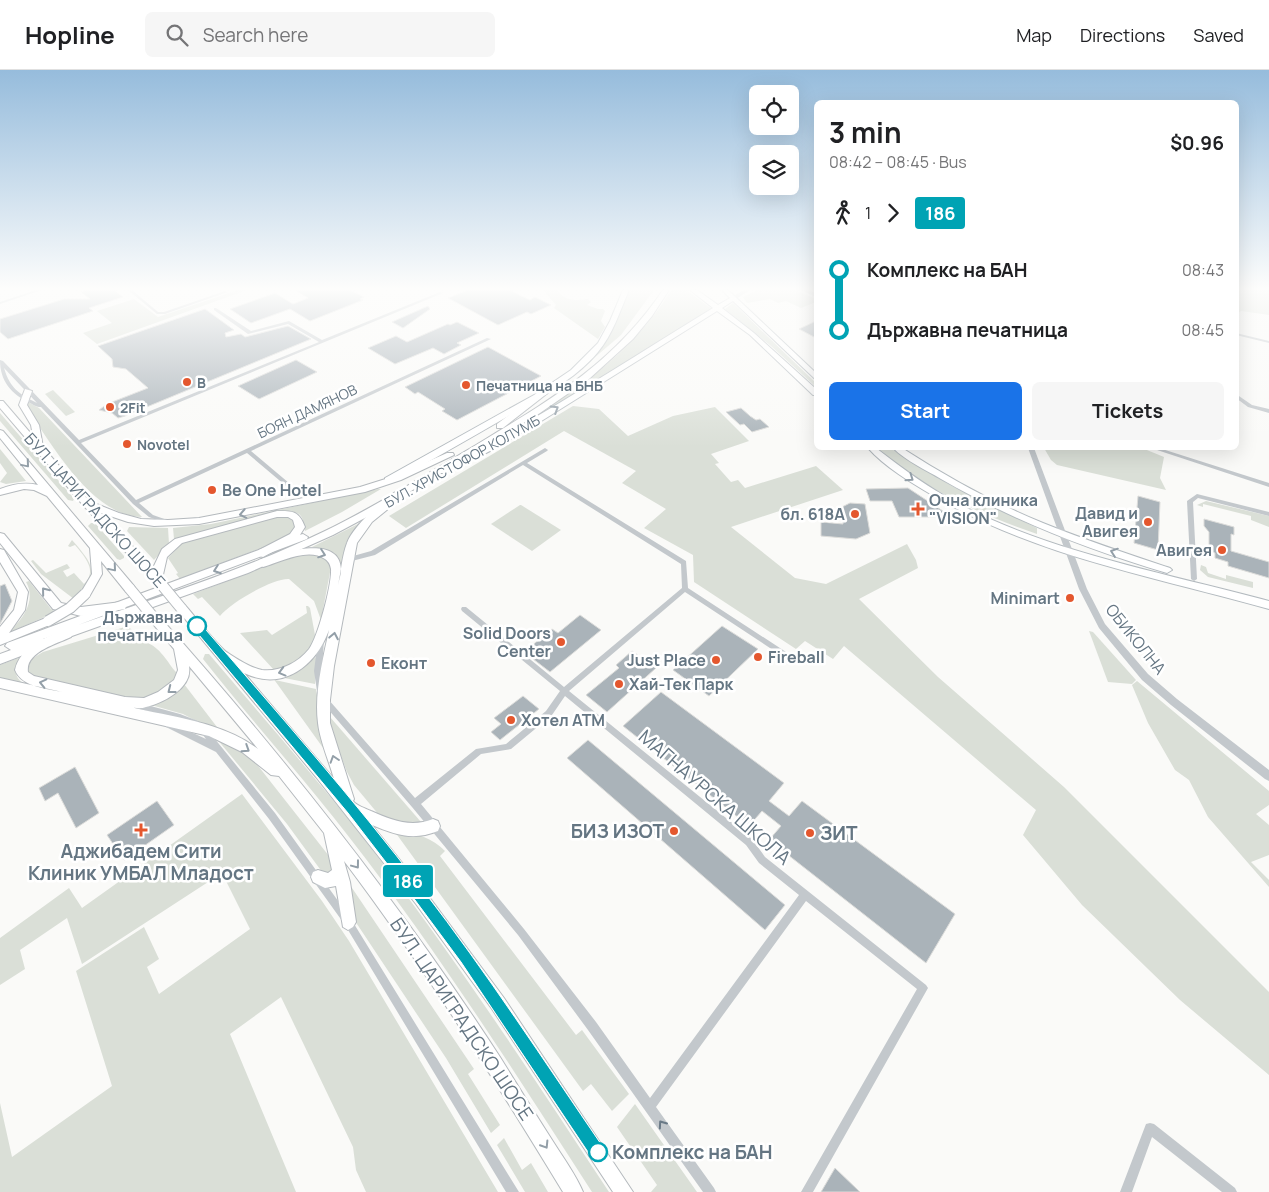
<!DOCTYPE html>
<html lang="en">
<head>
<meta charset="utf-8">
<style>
  body { margin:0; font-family:Manrope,sans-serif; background:#f6f6f6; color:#202124; height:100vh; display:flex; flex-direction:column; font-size:19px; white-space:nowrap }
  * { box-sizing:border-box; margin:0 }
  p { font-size:16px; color:#757577 }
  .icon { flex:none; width:28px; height:28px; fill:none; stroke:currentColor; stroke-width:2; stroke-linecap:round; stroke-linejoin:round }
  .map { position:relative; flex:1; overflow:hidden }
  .panel { position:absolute; left:814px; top:30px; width:425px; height:350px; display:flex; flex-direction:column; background:#fff; border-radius:8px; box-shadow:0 5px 20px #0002 }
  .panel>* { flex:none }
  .badge { padding:0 10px; border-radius:4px; font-size:18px; line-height:32px }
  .controls { position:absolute; left:749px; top:15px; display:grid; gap:10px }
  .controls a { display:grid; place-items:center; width:50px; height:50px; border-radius:8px; background:#fff; box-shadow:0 5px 20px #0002; font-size:25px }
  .map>.badge { position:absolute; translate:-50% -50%; box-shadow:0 0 0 2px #fff }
  .legs { display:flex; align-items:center; gap:8px; height:55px; padding:0 15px; font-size:16px }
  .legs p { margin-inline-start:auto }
  .head { display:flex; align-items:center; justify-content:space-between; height:85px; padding:0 15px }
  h1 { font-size:28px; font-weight:700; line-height:38px }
  .cta { display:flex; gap:10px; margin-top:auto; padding:10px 15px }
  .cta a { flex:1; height:58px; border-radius:8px; background:#1a73e8; color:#fff; font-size:20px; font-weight:700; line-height:58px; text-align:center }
  .cta a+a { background:#f6f6f6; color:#202124 }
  ul { padding:0 15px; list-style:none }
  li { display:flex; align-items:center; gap:18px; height:60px; font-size:19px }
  li i { display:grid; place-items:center; width:8px; height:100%; margin:0 6px; background:currentColor }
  li i::after { content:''; width:12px; height:12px; margin:-6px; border:4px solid; border-radius:50%; background:#fff }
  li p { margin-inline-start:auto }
  li:first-child i { background:linear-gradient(#0000 50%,currentColor 0) }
  li:last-child i { background:linear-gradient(currentColor 50%,#0000 0) }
  header { display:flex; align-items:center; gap:30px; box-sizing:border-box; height:70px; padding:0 25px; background:#fff; border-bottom:1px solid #e0e0e0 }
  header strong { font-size:24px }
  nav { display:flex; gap:28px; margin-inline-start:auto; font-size:18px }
  .search { width:350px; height:45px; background:#f6f6f6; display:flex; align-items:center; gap:12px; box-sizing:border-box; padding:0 18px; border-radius:8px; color:#757577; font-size:19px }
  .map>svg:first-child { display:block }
  .green { fill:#dadfd7 }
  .building { fill:#aab3b9; stroke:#dcdcda }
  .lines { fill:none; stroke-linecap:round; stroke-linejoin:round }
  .secondary-casing { stroke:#b3babf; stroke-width:2 }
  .primary-casing { stroke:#b5babe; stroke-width:2 }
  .trunk-casing { stroke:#b4b9bd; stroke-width:2 }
  .minor { fill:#c3c8cc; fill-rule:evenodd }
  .tertiary { fill:#c3c8cc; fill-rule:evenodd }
  .secondary { fill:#fff; fill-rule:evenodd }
  .primary { fill:#fff; fill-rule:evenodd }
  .trunk { fill:#fff; fill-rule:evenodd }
  .trunk-bridge-casing { stroke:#b4b9bd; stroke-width:12; stroke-linecap:butt }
  .trunk-bridge { stroke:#fff; stroke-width:10 }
  .oneway { stroke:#939fa8 }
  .oneway2 { stroke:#6a7a87 }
  .line-1 { fill:#00a3b4; stroke:#fff }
  .poi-dot { fill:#e4572e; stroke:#fff; stroke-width:2 }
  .stop-1-dot { fill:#fff; stroke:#00a3b4; stroke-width:2.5 }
  .labels { text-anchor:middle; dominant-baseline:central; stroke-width:5; stroke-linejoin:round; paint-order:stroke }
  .far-poi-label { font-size:14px; font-weight:bold; fill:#657683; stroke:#fff; text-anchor:start }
  .far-street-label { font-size:14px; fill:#657683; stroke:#fff }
  .poi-label { font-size:16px; font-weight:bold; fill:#657683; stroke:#fff; text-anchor:start }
  .street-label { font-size:16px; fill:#657683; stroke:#fff }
  .stop-label { font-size:16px; font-weight:bold; fill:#657683; stroke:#fff; text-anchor:end }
  .near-street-label { font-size:19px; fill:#657683; stroke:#fff }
  .near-poi-label { font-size:19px; font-weight:bold; fill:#657683; stroke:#fff; text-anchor:end }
  .near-stop-label { font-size:19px; font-weight:bold; fill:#657683; stroke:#fff; text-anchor:start }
</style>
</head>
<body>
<header>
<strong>Hopline</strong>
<div class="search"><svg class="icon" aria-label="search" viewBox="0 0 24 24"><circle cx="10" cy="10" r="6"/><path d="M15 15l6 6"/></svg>Search here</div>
<nav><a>Map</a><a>Directions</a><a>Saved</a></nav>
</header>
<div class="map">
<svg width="1269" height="1122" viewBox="0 0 1269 1122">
  <rect width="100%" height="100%" fill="#fafaf8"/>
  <g class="green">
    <path d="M238,220H247L97,274L83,263L112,253L97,241L134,229L158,247Z"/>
    <path d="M543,220H557C564,231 576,231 588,229L591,232L587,235L598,239H603L605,241L601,251L605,257L598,269L554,238L556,235Z"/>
    <path d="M630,220H654L621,265L580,300L611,263Z"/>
    <path d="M671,220H686L712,239L526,353L479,380C551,336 627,294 671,220Z"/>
    <path d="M757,220H795L816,229V232L801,238L786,231L778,233L770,229L747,233L743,227Z"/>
    <path d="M1236,220H1269V245L1241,241L1238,243L1236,252Z"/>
    <path d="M733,233L816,313V317L771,276L725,239Z"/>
    <path d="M53,320L75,342L66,346L45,324Z"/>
    <path d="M28,332L39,338L142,447C93,446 55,379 30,343L26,333Z"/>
    <path d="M573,336L599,339L628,366L673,346L715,337L749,371L711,384L719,393L715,394L731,412L738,410L745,418L816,396L843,420L731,457L795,508L826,514L907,474L916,490L918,498L859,529L938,607L1064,717L1269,922V1005L1180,930L1082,835L1023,765L1036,740L844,576L833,589L805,571L796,579L694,512L693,485L644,458L666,439L622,413L636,401L564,361L406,458L389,446Z"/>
    <path d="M0,343L71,425L74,429L73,431L68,430L0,351Z"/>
    <path d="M878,378H890L952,416L1037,458V464C979,444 923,419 878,378Z"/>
    <path d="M1044,378H1142L1164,387L1160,408L1166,420L1057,395L1051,390Z"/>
    <path d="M0,379L26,411L6,414L0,412L7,403L0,393Z"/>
    <path d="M378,419H381L342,442L305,461C302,447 304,442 285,441L174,469L173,458L211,454Z"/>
    <path d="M1206,431L1269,446V457L1251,450V446L1203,434V437L1197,435Z"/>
    <path d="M520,435H521L561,460L532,481L491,454Z"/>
    <path d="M279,446L288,447L294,451L295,458L287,468L180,509L176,504L178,503L168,488L183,472Z"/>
    <path d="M91,453H95L124,486V488L120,490L117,489L88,456Z"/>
    <path d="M360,453L343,497H340C337,483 324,480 312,477Z"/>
    <path d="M129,457L168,458L169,474L154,490L127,461Z"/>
    <path d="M72,470C93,494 101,503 74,529L41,504L31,491L33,490L46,503L67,494L70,498L63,501L67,507L74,503L84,514C98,501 85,487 75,475L70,477L68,476Z"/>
    <path d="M312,484L328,490L331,497L321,550L314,531L289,509C273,508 230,533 220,546L202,527L198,529L193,524L280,491L297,485Z"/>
    <path d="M1201,495L1206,497L1208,503L1226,509V505L1253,512V518L1208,507L1200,500Z"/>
    <path d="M29,511L51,539L56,542L8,563C22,550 37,531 26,512Z"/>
    <path d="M306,536H308L310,538L315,565L314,575L295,595L274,600L240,563L267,560L272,565L307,543Z"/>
    <path d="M128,556L143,572C158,574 166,590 175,601L177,603L174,614L145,629L131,628L31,605L28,602L27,596L31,588H33L43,582Z"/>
    <path d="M1089,561L1093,562L1136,610L1132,614L1108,612Z"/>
    <path d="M205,584H209C259,643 310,701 358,761C448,877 528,999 609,1122H592C514,1001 437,880 349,767C302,706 250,649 203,589Z"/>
    <path d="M21,587C16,597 12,605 23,613L170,646L0,610V595Z"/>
    <path d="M316,587L315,614L279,607L298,600Z"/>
    <path d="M273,608L275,610L316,619L326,682Z"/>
    <path d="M1137,611L1269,721V735L1256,744L1269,755V785L1251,792L1269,810V817L1208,747L1189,710L1175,700L1148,653L1132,615Z"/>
    <path d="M184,614L217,657L218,658L204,655L183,644L151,635Z"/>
    <path d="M330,647L421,752V755L394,751L379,745L354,715L347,702L329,654Z"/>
    <path d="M217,669L248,683L329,786L336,799L325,806L287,754Z"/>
    <path d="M242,724L322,831L349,871L498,1122H366L356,1100L353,1077L281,927L230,964L296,1122H0V1033L12,1087L112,1016L76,901L144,857L159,889L147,897L159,924L250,859L222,803L82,894L67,848L20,880L25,899L0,915V868L69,818L82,838Z"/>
    <path d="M395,762C413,761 433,768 445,781L440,786L576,965L582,960L629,1024L612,1041L591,1014L583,1021Z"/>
    <path d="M348,812L474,999L468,1004L500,1055L491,1063L446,988L353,848Z"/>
    <path d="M635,1034L697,1122H651L657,1115L617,1057Z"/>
    <path d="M504,1068L522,1100L531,1093L548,1122H525L497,1075Z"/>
  </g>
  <g class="building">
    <path d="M87,220H114L123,227L89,238L93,241L8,269L0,262V249L64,229H90L81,222Z"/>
    <path d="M295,220H350L364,227L360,229L363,230L310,251L290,239L251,253L230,239L275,223L293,234L308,228Z"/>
    <path d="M468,220H509L530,230L535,227L551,235L531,244L527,242L498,255L448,228Z"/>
    <path d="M428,236L430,239L403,258L392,252Z"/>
    <path d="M205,239L234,260L225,263L226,267L241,264L245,267L288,256L311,269L125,346L118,348L112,343L99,340L107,334L148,318L126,299L113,297L112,289L98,276Z"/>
    <path d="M816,251V268L799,259Z"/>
    <path d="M457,252L479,263L457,273L461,275L444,284L433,278L395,294L368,278L396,266L407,272L448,254L450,255Z"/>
    <path d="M488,277L541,306L457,350L442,341L445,339L418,322L415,324L405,317Z"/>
    <path d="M296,290L317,302L259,329L238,316Z"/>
    <path d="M741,338L750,346L756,350L760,349L769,357L752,362L744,354L740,355L726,342Z"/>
    <path d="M908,418L952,447H899L892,431H870L866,419Z"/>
    <path d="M1138,426L1160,432L1158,480L1134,473Z"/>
    <path d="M850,433L865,434L870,463L856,469L821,466V452L843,454L842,437Z"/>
    <path d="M1204,449L1234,457V465L1231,464V481L1269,492V508L1228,496V492L1215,488V483L1212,482V478L1209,477V462L1204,456Z"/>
    <path d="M5,514L12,531L0,554V516Z"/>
    <path d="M580,545L601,560L550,602L524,582L552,559L558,563Z"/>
    <path d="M722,556L758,579L709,626L673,600Z"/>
    <path d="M632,581L656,598L607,642L586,625L619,598L616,595Z"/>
    <path d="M661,622L784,713L769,731L789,746L802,731L955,844L926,893L769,770L781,756L762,741L749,756L623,656Z"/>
    <path d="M523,626L539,639L500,670L491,662L501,654L494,648Z"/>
    <path d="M588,670L785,835L765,860L567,688Z"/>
    <path d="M75,697L99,743L76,758L58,723L45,731L39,718Z"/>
    <path d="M157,731L174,755L124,790L107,765Z"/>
    <path d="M835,1098L860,1122H821Z"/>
  </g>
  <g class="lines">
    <defs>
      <g id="secondary">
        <path d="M623,220H629C620,241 613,264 598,282C574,311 537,329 505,348C467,370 429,392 391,412H385V408L534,325L571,300L598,273L610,251Z"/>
        <path d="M690,220H697L718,235L730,228L722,220H728L816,303V309L814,308L733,231L722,238L754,263L816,319V325H813L750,265L717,241L543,350L492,380L446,403H440V399C535,352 623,293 713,238Z"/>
        <path d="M868,378H876C903,399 930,419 961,435C1053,483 1169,504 1269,531V539C1156,507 1034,486 932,425C910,412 885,397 868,378Z"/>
        <path d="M893,378H902C947,407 994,433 1043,453C1085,470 1128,484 1170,498L1172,500L1167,503C1089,480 1012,450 941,409C926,400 906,391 893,378Z"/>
      </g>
      <g id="primary">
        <path d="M663,220H669L652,246L633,269L589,309L540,343L378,441L333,465L248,503L58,571L54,570L52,567L54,565L43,569L47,570L49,573L47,576L0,594V584L11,580L5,576L7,573L299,465L303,464L308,467L307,469L78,555C161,526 246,499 325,461C377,436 426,404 476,375C550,330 613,294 663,220Z"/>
        <path d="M542,320L549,322L503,358H497V354Z"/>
      </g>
      <g id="trunk">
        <path d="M25,319L32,321L27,335L39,355L43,377L89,431L119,443L141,449L168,450L199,448L360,417L395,406L447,383H453L454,385L401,410L365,422L199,454L154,456L128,452L101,443L153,498L162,479L175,469L277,441C293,441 299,441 305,457L298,468L263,487L259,486L258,483L259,480L290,464L295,457L293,450L288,447H277L182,473L167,487L162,509L157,513L153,512L83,435L0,338V331H3L33,366L31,355L19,335Z"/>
        <path d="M0,360L3,361L134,516L135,519L134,522H126L101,491L102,504L89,527H81L80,524L92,504L90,478L47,426L34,420L24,419L0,425V419C13,414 25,412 38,415L0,368Z"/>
        <path d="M406,417L411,420L409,422L372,452L357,473L334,596L330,630V653L354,729L353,731C357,736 365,738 371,741C391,750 411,758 433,749L438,751L440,756L438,761C413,771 396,765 372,755L427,824L504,928L633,1122H613L492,939L416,834L316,707L176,538L177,535H185C193,544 220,579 228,583C237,589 251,598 262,600C279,602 298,593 309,579C318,567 332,514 331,499C330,494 329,492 325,489C308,477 280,492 263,497L258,493L259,490C278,484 340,462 341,500C341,505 339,510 338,515C341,502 342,486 347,473C353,456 389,422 406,417ZM329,560C323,589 314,623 318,653C320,671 329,691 334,709L244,603C283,622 316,596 329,560Z"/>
        <path d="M0,463L4,464L61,533L81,537L121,532L125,533L126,536L125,539L81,546L53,539L0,473Z"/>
        <path d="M0,479L4,480L28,522L25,540L9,563L48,547L54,551L52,554L0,575V557L14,540L18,522L0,492Z"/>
        <path d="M154,544L158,545C282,684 398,830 500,987C518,1016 536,1045 554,1073C564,1089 576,1105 583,1122H563C494,1009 424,897 344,791L350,812L356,852L353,857L348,860L343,857L336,816L325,818L313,812L311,807L313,802L318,800L328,803L332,800L324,763L279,706L271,705L242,682L209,666L0,618V608L67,623C50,619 22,618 15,600C20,577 46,566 67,560L71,561L73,564L71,567C57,574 25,582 28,602L34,606L125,627L144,628L158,622L174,610L178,600L174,579L148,548ZM189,596L258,679C223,652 172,647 130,637C135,638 141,639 146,637C163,633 193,618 189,596Z"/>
      </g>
    </defs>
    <use href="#secondary" class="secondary-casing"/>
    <use href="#primary" class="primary-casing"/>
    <use href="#trunk" class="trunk-casing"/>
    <g class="minor">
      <path d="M36,220H42L0,234V232Z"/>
      <path d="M128,220H132L158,242H164L225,221L228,222L165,244H157Z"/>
      <path d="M440,222L443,223L81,373L136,430L487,268L491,269L251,381L302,424V426H298L247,383L139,433L153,445L170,451L171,452L168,454L149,447L133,434L41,337C36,337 34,335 30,333C11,324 0,311 0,290L3,291L79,370L319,272L288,254L248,264L214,240V238H216L251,261L289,251L322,270ZM4,298L37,333C19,324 10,318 4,298Z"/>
      <path d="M1236,263L1269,271V273L1236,265Z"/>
      <path d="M1236,324L1252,335L1269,339V343L1248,337L1236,328Z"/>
      <path d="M545,378L548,380L547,381L527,393L686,491L688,518L786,582L788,584L786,586H782L685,522L569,621L752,769L765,787L926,915L928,918L813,1122H801L917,919L806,831L656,1037L714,1118L716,1122H703L588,960L518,865L412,737L321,631L322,629L325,628L328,629L415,728L476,679L506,674L546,641L560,621L462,541L461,539L462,537H466L564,617L682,518L681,494L523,395L375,485L348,492L345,490L346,488L371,481ZM565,626L746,775L759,793L799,825L650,1028L596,952L524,859L421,734L481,684L511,679L552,645Z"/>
      <path d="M1197,424L1269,442V446L1198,428L1193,432L1197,509L1194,511L1191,509L1187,431Z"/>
      <path d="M321,566L323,567L324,569L322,601L325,621L324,623L321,624L318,623L317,621L314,601L318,569L319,567Z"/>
      <path d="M136,632L180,644L198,651L199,653L198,655L195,656L179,650L133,637L132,635L133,633Z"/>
      <path d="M169,652L206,669L199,660L200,658L203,657L206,658L275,743L351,849L519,1122H506L345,855L269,749L216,682L166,657L165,655L166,653Z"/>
      <path d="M1150,1053L1154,1054L1235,1118L1237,1122H1222L1152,1067L1132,1122H1120L1146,1054Z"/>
    </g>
    <g class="tertiary">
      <path d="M744,220H750L736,229H732V227Z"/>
      <path d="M801,220H808L816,223V227Z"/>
      <path d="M1028,378H1034L1087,519L1105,554L1148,604L1177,629L1269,700V711L1265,709L1171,635L1142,610L1099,558L1079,519Z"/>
      <path d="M1151,378H1159L1269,413V417Z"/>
    </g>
    <use href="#secondary" class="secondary"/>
    <use href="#primary" class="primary"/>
    <use href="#trunk" class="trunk"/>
    <defs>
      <g id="trunk-bridge">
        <path d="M157,509L181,538"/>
        <path d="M130,519L154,548"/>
        <path d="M48,551L70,538L85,524"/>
      </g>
    </defs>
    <use href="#trunk-bridge" class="trunk-bridge-casing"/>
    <use href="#trunk-bridge" class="trunk-bridge"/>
  </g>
  <defs><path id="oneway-chevron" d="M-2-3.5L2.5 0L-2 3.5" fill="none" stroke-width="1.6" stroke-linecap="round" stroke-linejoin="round" transform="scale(1.25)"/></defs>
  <g class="oneway">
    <use href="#oneway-chevron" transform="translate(555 339) rotate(-32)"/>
    <use href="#oneway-chevron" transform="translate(26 394) rotate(50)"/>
    <use href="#oneway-chevron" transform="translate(910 408) rotate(35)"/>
    <use href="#oneway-chevron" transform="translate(243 444) rotate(169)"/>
    <use href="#oneway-chevron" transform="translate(1114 482) rotate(-161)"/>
    <use href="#oneway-chevron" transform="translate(322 484) rotate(19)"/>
    <use href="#oneway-chevron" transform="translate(113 498) rotate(50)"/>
    <use href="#oneway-chevron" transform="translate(217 500) rotate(160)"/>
    <use href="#oneway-chevron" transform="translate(45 521) rotate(-129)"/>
    <use href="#oneway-chevron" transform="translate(334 566) rotate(-79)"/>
    <use href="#oneway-chevron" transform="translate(282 602) rotate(165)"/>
    <use href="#oneway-chevron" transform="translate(43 613) rotate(-167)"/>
    <use href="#oneway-chevron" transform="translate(171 620) rotate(142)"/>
    <use href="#oneway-chevron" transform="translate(246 679) rotate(33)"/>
    <use href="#oneway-chevron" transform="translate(334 689) rotate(-108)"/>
    <use href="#oneway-chevron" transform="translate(356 795) rotate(53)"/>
    <use href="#oneway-chevron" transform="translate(545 1075) rotate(58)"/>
  </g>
  <use class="oneway2" href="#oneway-chevron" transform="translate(662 1054) rotate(-125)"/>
  <linearGradient id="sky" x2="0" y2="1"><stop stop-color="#96bcdc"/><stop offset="0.58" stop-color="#fdfdfc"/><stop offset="1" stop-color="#fdfdfc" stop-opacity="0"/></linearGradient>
  <rect width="1269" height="377" fill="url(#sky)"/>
  <path class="line-1" d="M197,552L200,553C276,641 353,728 423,820C487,903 544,991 603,1077L606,1082L603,1088L598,1090L592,1088L461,892L415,830L348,743L194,559L192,556Z"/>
  <g class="poi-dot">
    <circle cx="187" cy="312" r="5"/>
    <circle cx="466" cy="315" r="5"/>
    <circle cx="110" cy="337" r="5"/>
    <circle cx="127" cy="374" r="5"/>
    <circle cx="212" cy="420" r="5"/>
    <path d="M915.5 431.5h5v5h5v5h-5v5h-5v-5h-5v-5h5z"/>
    <circle cx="855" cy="444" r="5"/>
    <circle cx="1148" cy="452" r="5"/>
    <circle cx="1222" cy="480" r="5"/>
    <circle cx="1070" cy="528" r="5"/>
    <circle cx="561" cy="572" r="5"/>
    <circle cx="758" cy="587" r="5"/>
    <circle cx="716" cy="590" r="5"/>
    <circle cx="371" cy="593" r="5"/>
    <circle cx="619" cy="614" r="5"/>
    <circle cx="511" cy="650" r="5"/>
    <path d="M138.5 752.5h5v5h5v5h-5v5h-5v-5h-5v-5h5z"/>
    <circle cx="674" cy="761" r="5"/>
    <circle cx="810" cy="763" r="5"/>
  </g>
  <g class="stop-1-dot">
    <circle cx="197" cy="556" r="9"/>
    <circle cx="598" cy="1082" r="9"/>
  </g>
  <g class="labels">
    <g class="far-poi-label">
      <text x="197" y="312">B</text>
      <text x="476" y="315">Печатница на БНБ</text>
      <text x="120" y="337">2Fit</text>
      <text x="137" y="374">Novotel</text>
    </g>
    <g class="far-street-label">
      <text transform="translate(307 341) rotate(-25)">БОЯН ДАМЯНОВ</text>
      <text transform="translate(462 391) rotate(-29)">БУЛ. ХРИСТОФОР КОЛУМБ</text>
    </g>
    <g class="poi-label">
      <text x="222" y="420">Be One Hotel</text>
      <text x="929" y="430">Очна клиника<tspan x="929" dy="18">"VISION"</tspan></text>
      <text x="1138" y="443" text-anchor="end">Давид и<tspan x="1138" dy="18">Авигея</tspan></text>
      <text x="845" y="444" text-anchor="end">бл. 618А</text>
      <text x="1212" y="480" text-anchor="end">Авигея</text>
      <text x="1060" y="528" text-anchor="end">Minimart</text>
      <text x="551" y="563" text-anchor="end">Solid Doors<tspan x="551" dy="18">Center</tspan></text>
      <text x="768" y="587">Fireball</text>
      <text x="706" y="590" text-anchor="end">Just Place</text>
      <text x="381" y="593">Еконт</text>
      <text x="629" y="614">Хай-Тек Парк</text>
      <text x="521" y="650">Хотел АТМ</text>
    </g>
    <g class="street-label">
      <text transform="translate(95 440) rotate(48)">БУЛ. ЦАРИГРАДСКО ШОСЕ</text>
      <text transform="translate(1136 569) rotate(51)">ОБИКОЛНА</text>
    </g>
    <g class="stop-label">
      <text x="183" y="547">Държавна<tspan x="183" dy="18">печатница</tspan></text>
    </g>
    <g class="near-street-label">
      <text transform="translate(715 727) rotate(41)">МАГНАУРСКА ШКОЛА</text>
      <text transform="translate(462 949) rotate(56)">БУЛ. ЦАРИГРАДСКО ШОСЕ</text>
    </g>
    <g class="near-poi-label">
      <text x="664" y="761">БИЗ ИЗОТ</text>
      <text x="820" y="763" text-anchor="start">ЗИТ</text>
      <text x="141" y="781" text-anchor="middle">Аджибадем Сити<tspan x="141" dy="22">Клиник УМБАЛ Младост</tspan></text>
    </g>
    <g class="near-stop-label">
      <text x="612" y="1082">Комплекс на БАН</text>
    </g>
  </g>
</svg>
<div class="controls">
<a><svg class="icon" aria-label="locate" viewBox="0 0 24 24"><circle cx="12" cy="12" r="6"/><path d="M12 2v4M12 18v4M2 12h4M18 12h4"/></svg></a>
<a><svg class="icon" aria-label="layers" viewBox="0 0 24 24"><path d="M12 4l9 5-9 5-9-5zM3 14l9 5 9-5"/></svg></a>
</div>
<b class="badge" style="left:408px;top:811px;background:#00a3b4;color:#fff">186</b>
<section class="panel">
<div class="head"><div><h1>3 min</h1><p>08:42 – 08:45 · Bus</p></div><b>$0.96</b></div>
<div class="legs"><svg class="icon" aria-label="walk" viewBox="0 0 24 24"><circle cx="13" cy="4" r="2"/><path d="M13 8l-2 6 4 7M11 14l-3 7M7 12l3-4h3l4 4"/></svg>1<svg class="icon" aria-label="forward" viewBox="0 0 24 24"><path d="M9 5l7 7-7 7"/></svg><b class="badge" style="background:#00a3b4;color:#fff">186</b></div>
<ul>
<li><i style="color:#00a3b4"></i><b>Комплекс на БАН</b><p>08:43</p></li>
<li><i style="color:#00a3b4"></i><b>Държавна печатница</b><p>08:45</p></li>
</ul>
<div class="cta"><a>Start</a><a>Tickets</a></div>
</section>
</div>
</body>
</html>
